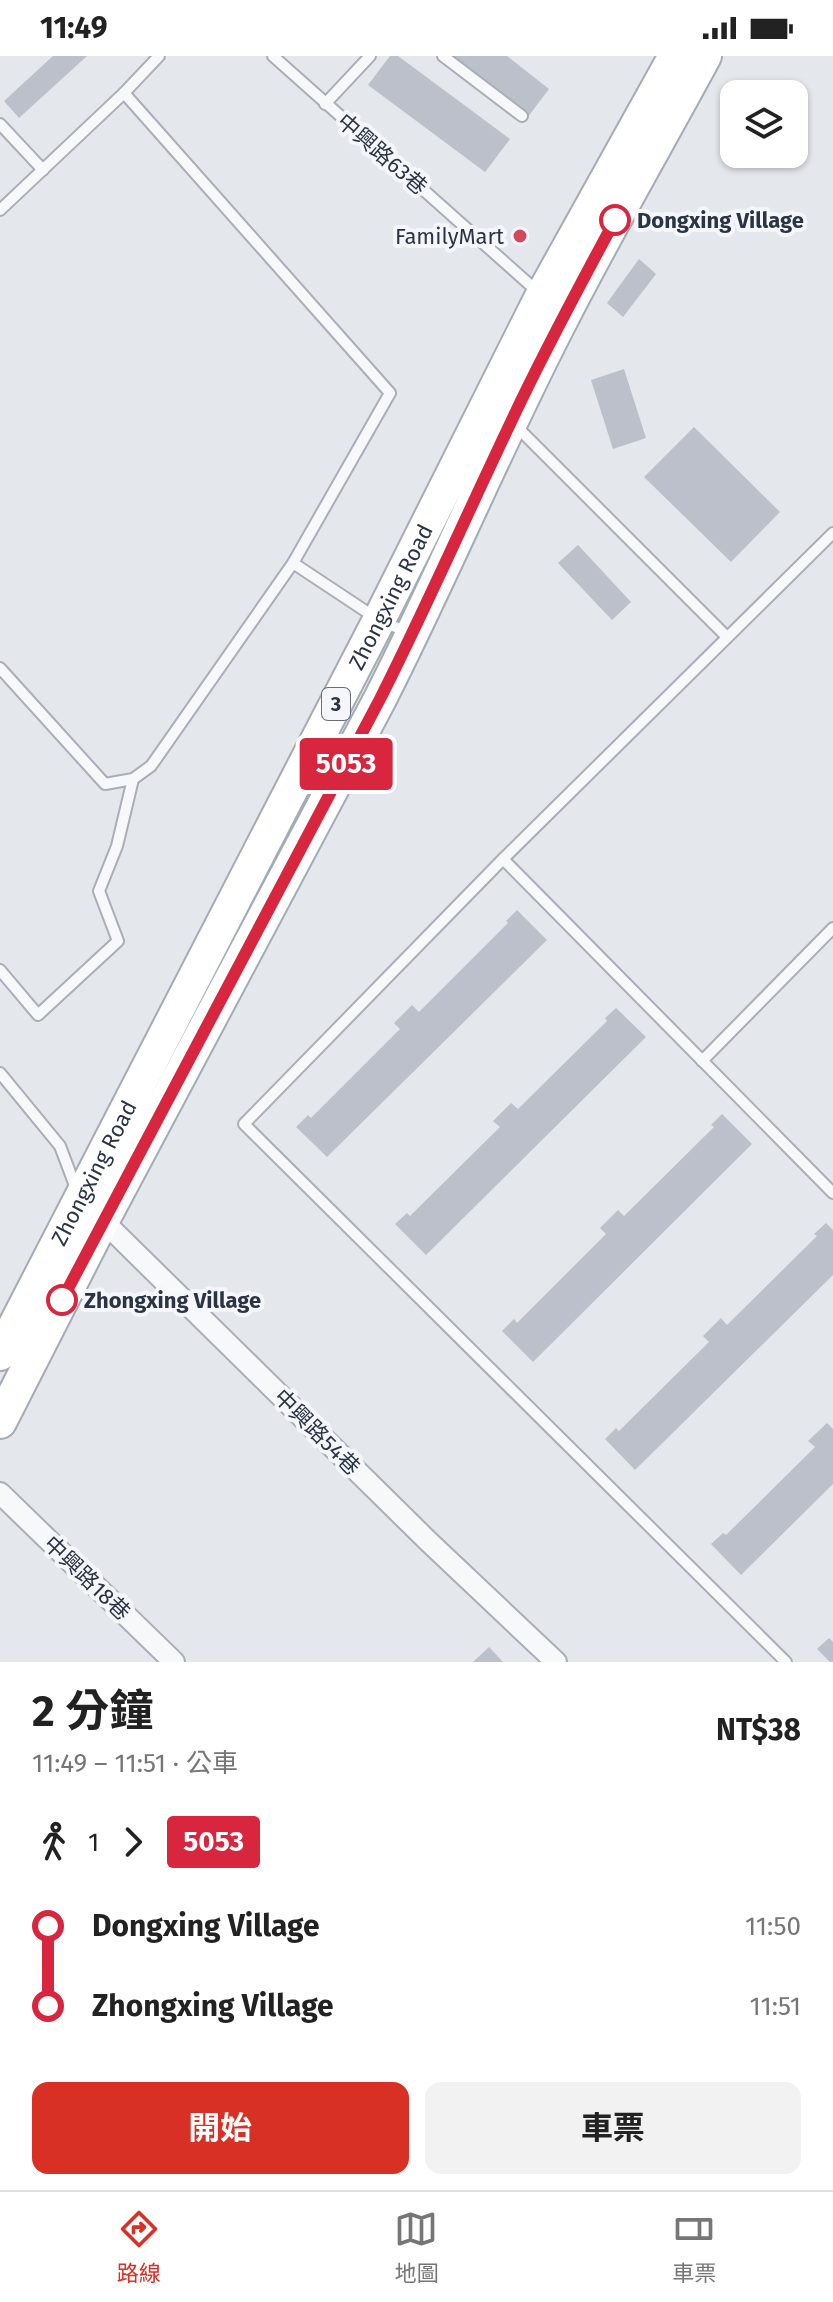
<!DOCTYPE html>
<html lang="zh-TW">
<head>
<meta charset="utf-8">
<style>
  body { margin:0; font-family:"Fira Sans","Noto Sans TC",sans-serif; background:#f2f2f2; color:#222; height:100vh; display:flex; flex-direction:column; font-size:30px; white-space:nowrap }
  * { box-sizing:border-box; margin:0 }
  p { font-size:26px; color:#767676 }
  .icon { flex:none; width:44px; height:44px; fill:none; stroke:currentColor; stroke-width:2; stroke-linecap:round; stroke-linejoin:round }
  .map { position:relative; height:1606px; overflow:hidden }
  .sheet { display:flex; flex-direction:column; background:#fff; flex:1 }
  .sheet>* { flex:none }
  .badge { padding:0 16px; border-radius:6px; font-size:28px; line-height:52px }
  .tools { position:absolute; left:720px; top:24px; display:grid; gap:16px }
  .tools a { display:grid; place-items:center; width:88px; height:88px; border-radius:16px; background:#fff; box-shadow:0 2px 6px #0004; font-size:40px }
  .map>.badge { position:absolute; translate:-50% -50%; box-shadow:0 0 0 4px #fff }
  .legs { display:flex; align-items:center; gap:12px; height:88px; padding:0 32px; font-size:26px }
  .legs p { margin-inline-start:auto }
  .overview { display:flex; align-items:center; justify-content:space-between; height:136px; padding:0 32px }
  h1 { font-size:44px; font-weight:700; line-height:60px }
  .primary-button { display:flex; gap:16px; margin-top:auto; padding:16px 32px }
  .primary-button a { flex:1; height:92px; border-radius:16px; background:#d93025; color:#fff; font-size:32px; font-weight:700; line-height:92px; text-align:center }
  .primary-button a+a { background:#f2f2f2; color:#222 }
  ul { padding:0 32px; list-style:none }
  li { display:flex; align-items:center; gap:28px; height:80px; font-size:30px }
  li i { display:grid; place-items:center; width:12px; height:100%; margin:0 10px; background:currentColor }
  li i::after { content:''; width:20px; height:20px; margin:-10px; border:6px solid; border-radius:50%; background:#fff }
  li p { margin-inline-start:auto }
  li:first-child i { background:linear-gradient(#0000 50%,currentColor 0) }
  li:last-child i { background:linear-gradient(currentColor 50%,#0000 0) }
  .status { display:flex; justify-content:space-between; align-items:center; height:56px; padding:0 40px; background:#fff; direction:ltr }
  .status svg { height:22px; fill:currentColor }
  .dock { display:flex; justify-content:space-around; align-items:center; height:112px; border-top:2px solid #e0e0e0; background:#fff; font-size:22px; color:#767676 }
  .dock a { display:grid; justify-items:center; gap:4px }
  .dock .active { color:#d93025 }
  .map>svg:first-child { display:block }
  .building { fill:#bbc0ca }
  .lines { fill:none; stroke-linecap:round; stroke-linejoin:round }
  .lane-casing { stroke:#a9aeb7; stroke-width:14 }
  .street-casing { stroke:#a9aeb7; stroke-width:24 }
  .primary-casing { stroke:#a3abb8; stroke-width:36 }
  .lane { stroke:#f7f8fa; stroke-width:10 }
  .street { stroke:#f7f8fa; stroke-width:20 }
  .primary { stroke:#fff; stroke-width:32 }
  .line-1-casing { stroke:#fff; stroke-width:18 }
  .line-1 { stroke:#d7263d; stroke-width:12 }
  .stop-1-dot { fill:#fff; stroke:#d7263d; stroke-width:4 }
  .poi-dot { fill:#d1495b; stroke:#f4f6f9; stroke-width:3 }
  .labels { text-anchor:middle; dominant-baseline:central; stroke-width:8; stroke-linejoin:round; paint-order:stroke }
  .shield { fill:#f4f6f9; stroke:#676e7b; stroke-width:2 }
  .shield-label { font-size:20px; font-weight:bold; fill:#2b3445 }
  .street-label { font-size:22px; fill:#2b3445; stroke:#f4f6f9 }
  .stop-label { font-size:22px; font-weight:bold; fill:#2b3445; stroke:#f4f6f9; text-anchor:start }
  .poi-label { font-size:22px; fill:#2b3445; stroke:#f4f6f9; text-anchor:end }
</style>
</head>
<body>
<div class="status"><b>11:49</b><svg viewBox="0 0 49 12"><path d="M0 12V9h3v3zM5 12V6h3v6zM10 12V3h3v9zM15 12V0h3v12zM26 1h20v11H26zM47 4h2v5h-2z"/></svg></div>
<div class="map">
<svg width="833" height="1606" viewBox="0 0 833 1606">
  <rect width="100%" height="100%" fill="#e4e7ec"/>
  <g class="building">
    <path d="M53,0H87L19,62L4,45Z"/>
    <path d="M390,0H398L510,83L485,116L368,29Z"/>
    <path d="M439,0H507L549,33L524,66Z"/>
    <path d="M639,203L656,218L623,261L607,247Z"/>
    <path d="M624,313L646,382L613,393L591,324Z"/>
    <path d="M694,371L780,456L731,506L644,421Z"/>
    <path d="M578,489L631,546L612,564L558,507Z"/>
    <path d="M517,854L547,884L327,1101L296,1071L308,1059L311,1062L400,973L394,967L412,949L419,956L508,867L506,865Z"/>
    <path d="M616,952L646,981L426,1199L395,1168L407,1157L410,1160L500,1071L493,1065L511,1047L518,1053L607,965L605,962Z"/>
    <path d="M722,1058L752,1088L533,1306L502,1275L514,1263L517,1267L606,1178L600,1172L618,1154L624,1160L714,1071L711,1069Z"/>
    <path d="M826,1167L833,1174V1219L635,1414L605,1383L616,1372L619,1375L709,1286L703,1280L721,1262L727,1269L817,1180L814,1178Z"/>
    <path d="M827,1367L833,1373V1428L741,1519L711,1488L723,1477L726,1479L815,1391L808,1385Z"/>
    <path d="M829,1582L833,1586V1606H830L817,1593Z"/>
    <path d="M489,1591L503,1606H473Z"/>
  </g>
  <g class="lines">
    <defs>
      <g id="lane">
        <path d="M273,0L538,236"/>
        <path d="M443,0L522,60"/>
        <path d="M124,37L159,0"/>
        <path d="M325,48L370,0"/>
        <path d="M0,68L43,114"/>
        <path d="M0,154L124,37L390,337L293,507L151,710L133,723L105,728L0,612"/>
        <path d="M516,370L727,581"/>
        <path d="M833,477L503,803L833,1137"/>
        <path d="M293,507L379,564L407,576"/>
        <path d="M503,803L244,1068L786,1606"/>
        <path d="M0,914L38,959L118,885L99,835L117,790L133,723"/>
        <path d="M702,1005L833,872"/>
        <path d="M0,1017L60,1090L77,1135"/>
      </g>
      <g id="street">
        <path d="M95,1157L429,1486L556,1606"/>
        <path d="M0,1437L174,1606"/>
      </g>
      <g id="primary">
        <path id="s1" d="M0,1298L379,564L542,239L675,0"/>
        <path d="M0,1366L103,1164L380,643C444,517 498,386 563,261C608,173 658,87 705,0"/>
      </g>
    </defs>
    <use href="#lane" class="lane-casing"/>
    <use href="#street" class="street-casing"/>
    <use href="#primary" class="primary-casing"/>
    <use href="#lane" class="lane"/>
    <use href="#street" class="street"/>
    <use href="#primary" class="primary"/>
  </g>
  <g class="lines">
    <defs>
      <path id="line-1" d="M62,1244L380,643C426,552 467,458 511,366C543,297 579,231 615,164"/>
    </defs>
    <use href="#line-1" class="line-1-casing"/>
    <use href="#line-1" class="line-1"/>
  </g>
  <g class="stop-1-dot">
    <circle cx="615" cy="164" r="14"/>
    <circle cx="62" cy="1244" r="14"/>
  </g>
  <circle class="poi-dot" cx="520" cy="180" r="8"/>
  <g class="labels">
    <rect class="shield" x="322" y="632" width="28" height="32" rx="6"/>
    <g class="shield-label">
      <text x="336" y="648">3</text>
    </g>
    <g class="street-label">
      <text transform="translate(382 98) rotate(41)">中興路63巷</text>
      <text stroke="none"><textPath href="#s1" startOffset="852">Zhongxing Road</textPath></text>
      <text stroke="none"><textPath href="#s1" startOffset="204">Zhongxing Road</textPath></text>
      <text transform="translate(317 1376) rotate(45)">中興路54巷</text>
      <text transform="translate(87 1522) rotate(44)">中興路18巷</text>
    </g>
    <g class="stop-label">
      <text x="637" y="164">Dongxing Village</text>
      <text x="84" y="1244">Zhongxing Village</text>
    </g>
    <g class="poi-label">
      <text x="504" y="180">FamilyMart</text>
    </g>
  </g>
</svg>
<div class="tools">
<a><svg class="icon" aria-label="layers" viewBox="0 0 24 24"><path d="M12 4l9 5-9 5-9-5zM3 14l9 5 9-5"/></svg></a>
</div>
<b class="badge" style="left:346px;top:708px;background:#d7263d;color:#fff">5053</b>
</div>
<section class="sheet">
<div class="overview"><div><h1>2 分鐘</h1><p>11:49 – 11:51 · 公車</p></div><b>NT$38</b></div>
<div class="legs"><svg class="icon" aria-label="walk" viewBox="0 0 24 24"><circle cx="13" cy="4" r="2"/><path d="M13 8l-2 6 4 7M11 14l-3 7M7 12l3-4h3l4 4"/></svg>1<svg class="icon" aria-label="forward" viewBox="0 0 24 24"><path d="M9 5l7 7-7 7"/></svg><b class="badge" style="background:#d7263d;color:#fff">5053</b></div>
<ul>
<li><i style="color:#d7263d"></i><b>Dongxing Village</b><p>11:50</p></li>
<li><i style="color:#d7263d"></i><b>Zhongxing Village</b><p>11:51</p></li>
</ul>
<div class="primary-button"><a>開始</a><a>車票</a></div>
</section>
<nav class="dock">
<a class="active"><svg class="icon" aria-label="directions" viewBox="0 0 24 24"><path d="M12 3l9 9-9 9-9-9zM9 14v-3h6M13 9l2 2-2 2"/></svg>路線</a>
<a><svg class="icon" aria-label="map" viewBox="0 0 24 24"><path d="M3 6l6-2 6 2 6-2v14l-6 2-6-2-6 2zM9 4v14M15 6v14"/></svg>地圖</a>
<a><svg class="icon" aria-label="tickets" viewBox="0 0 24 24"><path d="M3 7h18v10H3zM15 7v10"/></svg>車票</a>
</nav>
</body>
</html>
